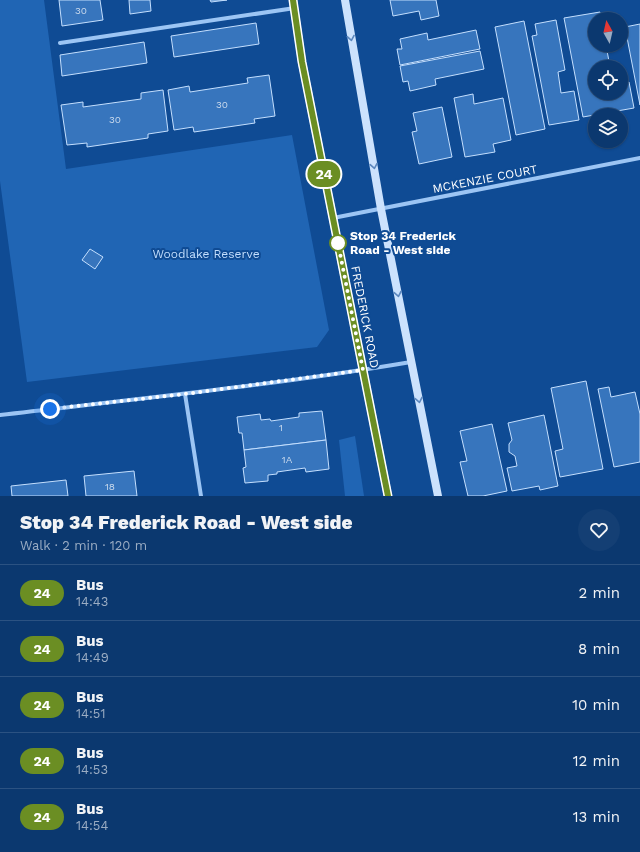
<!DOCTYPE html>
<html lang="en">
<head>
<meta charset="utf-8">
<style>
  body { margin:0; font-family:"Work Sans",sans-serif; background:#143f74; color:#f1f3f6; height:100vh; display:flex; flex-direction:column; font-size:15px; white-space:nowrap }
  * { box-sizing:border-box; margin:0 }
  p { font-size:13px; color:#9aacc3 }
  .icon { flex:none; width:22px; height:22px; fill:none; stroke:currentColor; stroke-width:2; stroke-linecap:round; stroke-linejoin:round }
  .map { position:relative; height:496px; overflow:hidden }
  .sheet { display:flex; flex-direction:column; background:#0b386f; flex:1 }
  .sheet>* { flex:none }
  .badge { padding:0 8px; border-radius:13px; font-size:14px; line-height:26px }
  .needle { width:26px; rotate:352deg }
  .buttons { position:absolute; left:588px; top:12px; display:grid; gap:8px }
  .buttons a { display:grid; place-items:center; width:40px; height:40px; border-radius:50%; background:#0b386f; box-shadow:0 1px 3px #0004,0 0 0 1px #2b5282; font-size:20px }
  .you { position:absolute; width:20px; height:20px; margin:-10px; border:3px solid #fff; border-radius:50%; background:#1a73e8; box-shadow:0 0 0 6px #1a73e833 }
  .map>.badge { position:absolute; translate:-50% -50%; box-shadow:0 0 0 2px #fff }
  .round { display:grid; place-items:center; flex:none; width:42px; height:42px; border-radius:21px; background:#143f74 }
  .headline { display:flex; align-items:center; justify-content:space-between; height:68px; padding:0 20px }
  h1 { font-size:19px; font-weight:800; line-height:30px }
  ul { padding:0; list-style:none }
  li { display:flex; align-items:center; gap:12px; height:56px; padding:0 20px; border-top:1px solid #2b5282 }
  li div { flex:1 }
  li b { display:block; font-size:15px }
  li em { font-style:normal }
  li .badge { min-width:44px; font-weight:700; text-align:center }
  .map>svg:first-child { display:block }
  .green { fill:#2065b4 }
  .building { fill:#3775bd; stroke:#c4dffe }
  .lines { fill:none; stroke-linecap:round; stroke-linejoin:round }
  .street { stroke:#9cc5f4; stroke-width:4 }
  .secondary { stroke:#cce2fd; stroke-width:8 }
  .oneway { stroke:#5b87be }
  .line-casing { stroke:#fff; stroke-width:9 }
  .line { stroke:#6b8e23; stroke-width:6 }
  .walk { stroke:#fff; stroke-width:4; stroke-dasharray:0 7.2 }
  .stop-dot { fill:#fff; stroke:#6b8e23; stroke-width:2 }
  .labels { text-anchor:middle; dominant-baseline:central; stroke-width:4; stroke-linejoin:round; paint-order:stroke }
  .number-label { font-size:10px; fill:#cddcee }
  .street-label { font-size:12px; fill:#fff; stroke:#0f4b94 }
  .stop-label { font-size:12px; font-weight:bold; fill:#fff; stroke:#0f4b94; text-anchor:start }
  .park-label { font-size:12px; fill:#c4dffe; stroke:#0f4b94 }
</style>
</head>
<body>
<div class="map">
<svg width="640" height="496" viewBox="0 0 640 496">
  <rect width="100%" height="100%" fill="#0f4b94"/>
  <g class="green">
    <path d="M0,0H44L66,169L292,135L329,330L317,347L27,382L0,181Z"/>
    <path d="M355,436L364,496H345L339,440Z"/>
  </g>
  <g class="building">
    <path d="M59,0H100L103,20L62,26Z"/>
    <path d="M129,0H150L151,11L130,14Z"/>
    <path d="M210,0H227L211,2Z"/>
    <path d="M390,0H436L439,16L421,20L419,11L393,16Z"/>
    <path d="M600,12L601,19H595V45H606L610,67H595V93H621V84L629,82L634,108L583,117L564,18Z"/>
    <path d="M556,20L565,70L558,72L561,93L574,91L579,120L549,125L532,36L537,35L535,24Z"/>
    <path d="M524,21L545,129L516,135L495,27Z"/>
    <path d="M256,23L259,44L174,57L171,36Z"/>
    <path d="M640,24V105L625,27Z"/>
    <path d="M476,30L480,49L400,65L397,49H402L400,39L427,33L428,40Z"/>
    <path d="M144,42L147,63L62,76L60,55Z"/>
    <path d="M480,51L484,69L435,79L436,85L410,91L408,81L403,82L400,66Z"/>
    <path d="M269,75L275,116L254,119L255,123L194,132L193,127L174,130L168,90L189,86L190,92L248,83L247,78Z"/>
    <path d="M163,90L168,131L148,134V138L87,147V143L67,145L61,105L83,102V107L141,99V93Z"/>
    <path d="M473,94L474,104L503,98L511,140L493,144L495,152L465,157L454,98Z"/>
    <path d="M442,107L452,157L419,164L412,132L417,131L413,113Z"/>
    <path d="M90,249L103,257L95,269L82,260Z"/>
    <path d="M586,381L603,469L560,477L555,451L563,449L551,388Z"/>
    <path d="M609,387L611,397L635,392L640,414V462L614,467L598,389Z"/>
    <path d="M322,411L326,440L244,450L242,433H239L237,417L260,414L261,420L270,419L271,421L299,417V413Z"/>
    <path d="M544,415L558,486L540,490L539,486L512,491L507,468L517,466L515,456L509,452V444L512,440L508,423Z"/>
    <path d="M492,424L507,491L483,496H468L460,462L467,461L460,431Z"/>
    <path d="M326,440L329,469L306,472L305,468L277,472V474L268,475V481L245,483L243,468L246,467L244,450Z"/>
    <path d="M134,471L137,496H86L84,476Z"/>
    <path d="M66,480L68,496H12L11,486Z"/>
  </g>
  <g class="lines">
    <g class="street">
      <path d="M60,43L295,8"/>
      <path d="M333,218L640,158"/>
      <path d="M185,394L201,496"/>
      <path d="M0,415C137,399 275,385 411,362"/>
    </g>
    <g class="secondary">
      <path d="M293,0L302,62L388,496"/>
      <path d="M345,0L381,209L438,496"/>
    </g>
  </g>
  <defs><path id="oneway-chevron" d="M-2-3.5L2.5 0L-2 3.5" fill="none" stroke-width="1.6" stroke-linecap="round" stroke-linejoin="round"/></defs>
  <g class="oneway">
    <use href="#oneway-chevron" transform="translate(351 38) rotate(80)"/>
    <use href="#oneway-chevron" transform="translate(374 166) rotate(80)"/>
    <use href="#oneway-chevron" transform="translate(398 294) rotate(79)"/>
    <use href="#oneway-chevron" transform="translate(419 400) rotate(79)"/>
  </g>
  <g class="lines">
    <defs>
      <path id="line" d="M293,0L302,62L388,496"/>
    </defs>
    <use href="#line" class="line-casing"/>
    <use href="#line" class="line"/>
    <path class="walk" d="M50,409L185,394L363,370L338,243"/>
  </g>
  <circle class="stop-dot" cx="338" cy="243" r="8"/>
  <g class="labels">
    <g class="number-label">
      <text x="81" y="10">30</text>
      <text x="222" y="104">30</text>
      <text x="115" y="119">30</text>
      <text x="281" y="427">1</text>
      <text x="287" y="459">1A</text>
      <text x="110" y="486">18</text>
    </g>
    <g class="street-label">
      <text transform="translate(485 179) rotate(-11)">MCKENZIE COURT</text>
      <text transform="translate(365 317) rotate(79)">FREDERICK ROAD</text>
    </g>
    <g class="stop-label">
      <text x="350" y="236">Stop 34 Frederick<tspan x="350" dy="14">Road - West side</tspan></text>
    </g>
    <g class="park-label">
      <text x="206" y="254">Woodlake Reserve</text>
    </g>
  </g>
</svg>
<div class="buttons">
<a><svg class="needle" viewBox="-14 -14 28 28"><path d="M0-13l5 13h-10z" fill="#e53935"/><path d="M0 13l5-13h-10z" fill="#9aacc3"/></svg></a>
<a><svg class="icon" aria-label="locate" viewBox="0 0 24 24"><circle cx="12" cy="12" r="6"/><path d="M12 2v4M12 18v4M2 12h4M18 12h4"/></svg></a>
<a><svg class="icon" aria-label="layers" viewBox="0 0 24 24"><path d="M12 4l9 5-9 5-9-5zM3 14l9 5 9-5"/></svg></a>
</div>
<div class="you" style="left:50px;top:409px"></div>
<b class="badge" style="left:324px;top:174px;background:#6b8e23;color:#fff">24</b>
</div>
<section class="sheet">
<div class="headline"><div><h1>Stop 34 Frederick Road - West side</h1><p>Walk · 2 min · 120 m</p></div><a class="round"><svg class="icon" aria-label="heart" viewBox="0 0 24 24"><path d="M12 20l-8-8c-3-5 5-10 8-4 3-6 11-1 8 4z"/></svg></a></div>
<ul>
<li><span class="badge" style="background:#6b8e23;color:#fff">24</span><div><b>Bus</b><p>14:43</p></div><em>2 min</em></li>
<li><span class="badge" style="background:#6b8e23;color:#fff">24</span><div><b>Bus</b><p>14:49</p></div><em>8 min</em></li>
<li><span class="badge" style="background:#6b8e23;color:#fff">24</span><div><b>Bus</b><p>14:51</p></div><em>10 min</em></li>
<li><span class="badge" style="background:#6b8e23;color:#fff">24</span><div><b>Bus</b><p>14:53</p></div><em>12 min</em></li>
<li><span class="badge" style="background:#6b8e23;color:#fff">24</span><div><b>Bus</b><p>14:54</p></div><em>13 min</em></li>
</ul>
</section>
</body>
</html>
